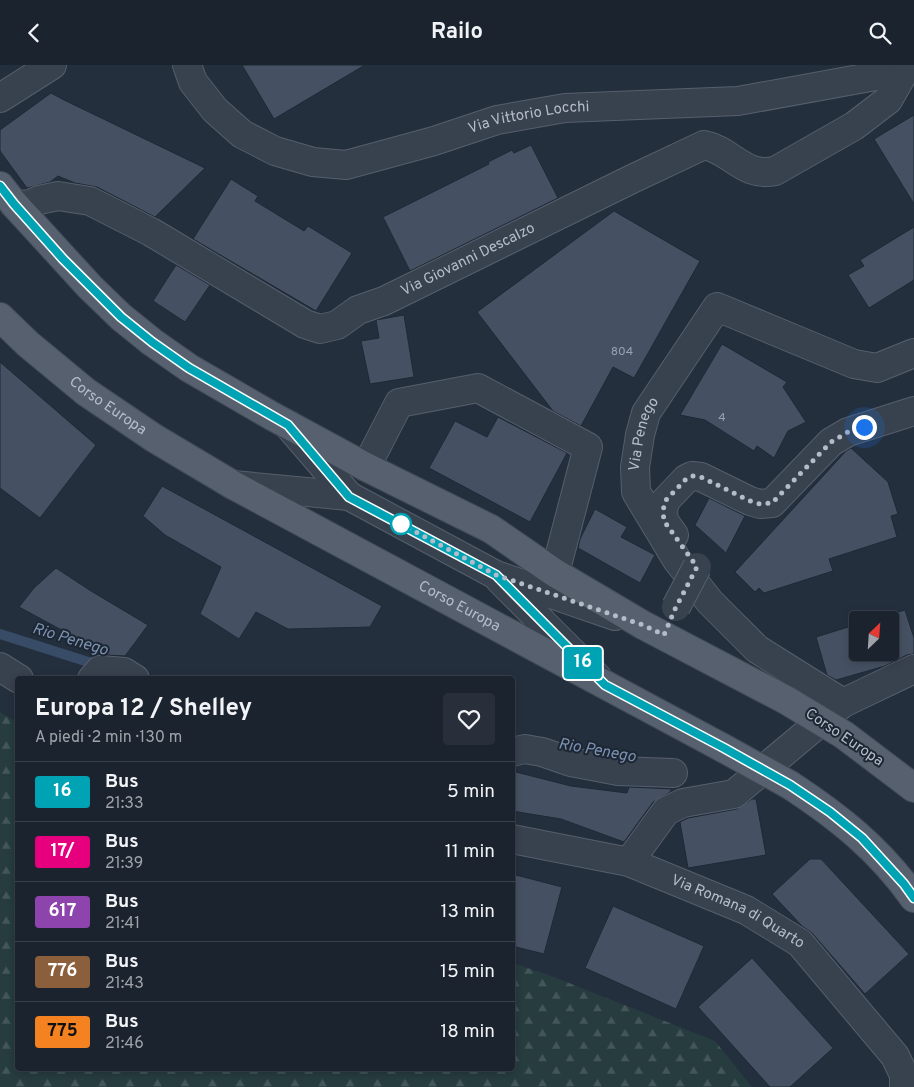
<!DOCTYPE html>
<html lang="it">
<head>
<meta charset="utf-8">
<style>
  body { margin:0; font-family:Overpass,sans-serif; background:#282f3a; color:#f1f3f6; height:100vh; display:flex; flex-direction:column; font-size:19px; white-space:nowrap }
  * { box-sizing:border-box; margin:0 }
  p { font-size:16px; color:#a0a4aa }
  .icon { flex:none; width:28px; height:28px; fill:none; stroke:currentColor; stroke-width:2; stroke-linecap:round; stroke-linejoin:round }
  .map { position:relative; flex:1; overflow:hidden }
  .sheet { position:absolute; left:15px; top:611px; width:500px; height:395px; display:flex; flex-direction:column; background:#1b232e; border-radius:5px; box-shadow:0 2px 8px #0003,0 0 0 1px #39404a }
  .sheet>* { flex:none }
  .badge { padding:0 10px; border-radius:4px; font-size:18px; line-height:32px }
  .needle { width:32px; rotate:25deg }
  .tools { position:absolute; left:849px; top:546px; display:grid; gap:10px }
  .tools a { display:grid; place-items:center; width:50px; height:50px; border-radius:5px; background:#1b232e; box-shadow:0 2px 8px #0003,0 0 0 1px #39404a; font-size:25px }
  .you { position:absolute; width:25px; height:25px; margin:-12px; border:4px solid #fff; border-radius:50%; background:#1a73e8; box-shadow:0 0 0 8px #1a73e833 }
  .map>.badge { position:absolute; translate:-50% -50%; box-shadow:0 0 0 2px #fff }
  .round { display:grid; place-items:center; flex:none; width:52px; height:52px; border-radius:5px; background:#282f3a }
  .headline { display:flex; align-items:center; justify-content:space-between; height:85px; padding:0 20px }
  h1 { font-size:24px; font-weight:700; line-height:38px }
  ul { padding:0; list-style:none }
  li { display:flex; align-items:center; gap:15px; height:60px; padding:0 20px; border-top:1px solid #39404a }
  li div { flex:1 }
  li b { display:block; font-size:19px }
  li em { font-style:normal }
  li .badge { min-width:55px; font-weight:700; text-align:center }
  header { display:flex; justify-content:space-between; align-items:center; height:65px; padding:0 20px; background:#1b232e; font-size:22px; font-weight:700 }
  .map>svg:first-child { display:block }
  .forest { fill:url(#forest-firs) }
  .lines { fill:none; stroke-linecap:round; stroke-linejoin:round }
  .stream { stroke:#394c67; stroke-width:10 }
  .building { fill:#455162; stroke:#1f2835 }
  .minor-casing { stroke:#565f6c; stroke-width:30 }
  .major-casing { stroke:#414a57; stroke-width:30 }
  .minor { stroke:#38414e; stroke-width:28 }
  .major { stroke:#56606e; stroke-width:28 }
  .minor-bridge-casing { stroke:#565f6c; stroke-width:30; stroke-linecap:butt }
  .major-bridge-casing { stroke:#414a57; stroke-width:30; stroke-linecap:butt }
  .minor-bridge { stroke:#38414e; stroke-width:28 }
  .major-bridge { stroke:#56606e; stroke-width:28 }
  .line-casing { stroke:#fff; stroke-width:11 }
  .line { stroke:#00a3b4; stroke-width:8 }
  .walk { stroke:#b4bcc9; stroke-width:5; stroke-dasharray:0 9 }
  .stop-dot { fill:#fff; stroke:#00a3b4; stroke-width:2.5 }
  .labels { text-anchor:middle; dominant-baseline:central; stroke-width:4; stroke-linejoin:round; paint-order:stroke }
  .number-label { font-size:12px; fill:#98a1af }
  .street-label { font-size:15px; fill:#b4bcc9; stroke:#1d2633 }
  .water-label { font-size:16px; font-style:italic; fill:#7c92b1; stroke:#1d2633 }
</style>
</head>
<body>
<header><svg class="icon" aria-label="back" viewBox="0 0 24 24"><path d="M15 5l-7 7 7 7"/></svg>Railo<svg class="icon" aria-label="search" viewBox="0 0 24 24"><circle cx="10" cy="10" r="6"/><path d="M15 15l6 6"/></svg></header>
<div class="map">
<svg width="914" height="1022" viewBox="0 0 914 1022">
  <defs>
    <pattern id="forest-firs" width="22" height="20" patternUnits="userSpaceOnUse" patternTransform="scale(1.25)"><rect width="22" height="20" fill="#263c3f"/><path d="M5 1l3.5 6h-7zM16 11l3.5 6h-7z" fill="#435659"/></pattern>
  </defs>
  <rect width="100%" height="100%" fill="#242f3e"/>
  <path class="forest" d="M0,647L17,657L18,1004H512L513,898L554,912L715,976L752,1022H0Z"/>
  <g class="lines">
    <path class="stream" d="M0,569L101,601"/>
  </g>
  <g class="building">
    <path d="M242,0H365L274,54Z"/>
    <path d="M51,28L64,35L205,103L155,152L97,122L75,118L58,111L50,117L27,123L0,86V65Z"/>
    <path d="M914,50V139L874,74Z"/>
    <path d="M531,80L558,133L410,206L383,152L489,99L488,97L512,85L514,88Z"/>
    <path d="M231,114L258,131L255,136L304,166L308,161L352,188L316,246L193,174Z"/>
    <path d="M614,146L700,196L634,313L613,302L581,361L553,346L477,247Z"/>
    <path d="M914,162V215L869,243L848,210L864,201L860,195Z"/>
    <path d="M176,200L210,220L185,257L153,236Z"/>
    <path d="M404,250L414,312L370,319L361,276L379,273L376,255Z"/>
    <path d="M722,279L787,317L783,322L806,357L788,366L774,393L757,381L754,386L705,355L680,350Z"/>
    <path d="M0,297L96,380L40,453L0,423Z"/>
    <path d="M498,352L567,388L530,457L429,403L455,356L487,372Z"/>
    <path d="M851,383L888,417L898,449L891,451L897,472L829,494L833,506L764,528L759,523L755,527L735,507L846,386Z"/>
    <path d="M162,421L382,541L370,562L288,564L256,547L239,574L200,549L221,502L165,470L143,451Z"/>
    <path d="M709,433L745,451L726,488L695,460Z"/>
    <path d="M595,444L627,462L621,472L655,490L640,518L578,483L580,474Z"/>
    <path d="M56,503L91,526L148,560L125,591L108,590L19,542L34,523Z"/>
    <path d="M905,545L914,573V589L907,590L885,601L836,615L827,610L816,572L858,559V588H890V555H871Z"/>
    <path d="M512,706L571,721L627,728L629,722L672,724L669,728L653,737L624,777L561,754L512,746Z"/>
    <path d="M752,734H756L766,790L688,803L680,757L688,753L737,744Z"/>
    <path d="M810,794H821L909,889L865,929L812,868L802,861L772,829Z"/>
    <path d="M512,809L562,822L544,889L512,881Z"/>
    <path d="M613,841L704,881L676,944L585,903Z"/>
    <path d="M752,893L833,983L790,1022H770L698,942Z"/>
  </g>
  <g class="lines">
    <defs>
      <g id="minor">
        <path id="s1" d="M187,0L193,17L215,45L242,69L275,86L313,97L346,100L434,76L497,55L565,43L738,36L914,4"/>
        <path d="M0,33L52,0"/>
        <path id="s2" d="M14,139L28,140L39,135L58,131L90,136L151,167L305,259L320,264L337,260L358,245L384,236L632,114L704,80C731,85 744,113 775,106L854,61L888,35L904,7"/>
        <path d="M288,360L349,431L496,510L615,551"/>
        <path d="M366,402L399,338L478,323L588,382L555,508"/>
        <path d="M233,420L349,431"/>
        <path d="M674,470L664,456L663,446L665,436L686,414L692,411L701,412L750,436L760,439L772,438L831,377L848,367L914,346"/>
        <path d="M500,515L597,612"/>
        <path d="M0,602L19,614"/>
        <path d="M92,614L100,605L124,607L135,614"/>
        <path id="s3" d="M843,638L757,584L710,537L677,495L636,427L635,402L640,370L646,348L717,242L854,299L877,303L914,288"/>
        <path d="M512,687L525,684L542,687L571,697L618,706L673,708"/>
        <path id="s4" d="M512,774L629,797L746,845L800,878L895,991L904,1010V1022"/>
        <path d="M629,797L666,746L683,738L734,729L843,638L914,604"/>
      </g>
      <g id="major">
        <path d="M0,121L14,139L90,222L121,252L152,277L189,303L272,351L366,402L491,464L555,508L643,560L786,635"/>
        <path id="s5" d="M0,252L28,279L86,327L154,373L233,420L723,683"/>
        <path d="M844,670L914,723"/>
        <path d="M790,720C840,753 879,784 914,833"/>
      </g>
    </defs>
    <use href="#minor" class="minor-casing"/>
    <use href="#major" class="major-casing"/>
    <use href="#minor" class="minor"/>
    <use href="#major" class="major"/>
    <defs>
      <path id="minor-bridge" d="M676,542L697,502"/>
      <g id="major-bridge">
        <path d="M786,635L844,670"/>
        <path d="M723,683L790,720"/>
      </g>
    </defs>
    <use href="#minor-bridge" class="minor-bridge-casing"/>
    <use href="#major-bridge" class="major-bridge-casing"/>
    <use href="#minor-bridge" class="minor-bridge"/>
    <use href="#major-bridge" class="major-bridge"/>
  </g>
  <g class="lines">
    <defs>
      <path id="line" d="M0,121L14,139L63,194L121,252L152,277L189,303L288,360L349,432L496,510L605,620L724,683L790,720L830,747L862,773L904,819L914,833"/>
    </defs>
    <use href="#line" class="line-casing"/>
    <use href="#line" class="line"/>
    <path class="walk" d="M401,459L496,510L643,560L664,570L675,544L697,502L664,456L663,446L665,436L686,414L692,411L701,412L750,436L760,439L772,438L831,377L848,367L864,362"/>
  </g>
  <circle class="stop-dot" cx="401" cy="459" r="10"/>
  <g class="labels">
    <g class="number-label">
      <text x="622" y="287">804</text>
      <text x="722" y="353">4</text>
    </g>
    <g class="street-label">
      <text stroke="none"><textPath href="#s1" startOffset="389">Via Vittorio Locchi</textPath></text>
      <text stroke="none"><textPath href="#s2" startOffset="506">Via Giovanni Descalzo</textPath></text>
      <text stroke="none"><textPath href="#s5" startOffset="140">Corso Europa</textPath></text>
      <text stroke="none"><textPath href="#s3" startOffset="360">Via Penego</textPath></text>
      <text stroke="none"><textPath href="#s5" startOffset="545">Corso Europa</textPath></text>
      <text transform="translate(844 673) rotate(34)">Corso Europa</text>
      <text stroke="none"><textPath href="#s4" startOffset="239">Via Romana di Quarto</textPath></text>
    </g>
    <g class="water-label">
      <text transform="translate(70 575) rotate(17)">Rio Penego</text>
      <text transform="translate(597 686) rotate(10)">Rio Penego</text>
    </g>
  </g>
</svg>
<div class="tools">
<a><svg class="needle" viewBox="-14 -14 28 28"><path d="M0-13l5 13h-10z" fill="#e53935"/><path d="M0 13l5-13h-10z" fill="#a0a4aa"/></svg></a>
</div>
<div class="you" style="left:864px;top:362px"></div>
<b class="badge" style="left:583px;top:598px;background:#00a3b4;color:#fff">16</b>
<section class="sheet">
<div class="headline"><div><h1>Europa 12 / Shelley</h1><p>A piedi · 2 min · 130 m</p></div><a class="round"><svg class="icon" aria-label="heart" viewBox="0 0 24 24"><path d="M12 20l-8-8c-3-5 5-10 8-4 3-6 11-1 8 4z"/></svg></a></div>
<ul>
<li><span class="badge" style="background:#00a3b4;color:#fff">16</span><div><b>Bus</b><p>21:33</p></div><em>5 min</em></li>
<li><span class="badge" style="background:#e6007e;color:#fff">17/</span><div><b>Bus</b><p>21:39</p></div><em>11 min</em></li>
<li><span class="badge" style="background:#8e44ad;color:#fff">617</span><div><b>Bus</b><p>21:41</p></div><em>13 min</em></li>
<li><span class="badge" style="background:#8b5e3c;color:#fff">776</span><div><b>Bus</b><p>21:43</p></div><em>15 min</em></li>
<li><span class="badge" style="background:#f58220;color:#111">775</span><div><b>Bus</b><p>21:46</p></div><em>18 min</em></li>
</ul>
</section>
</div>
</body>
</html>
